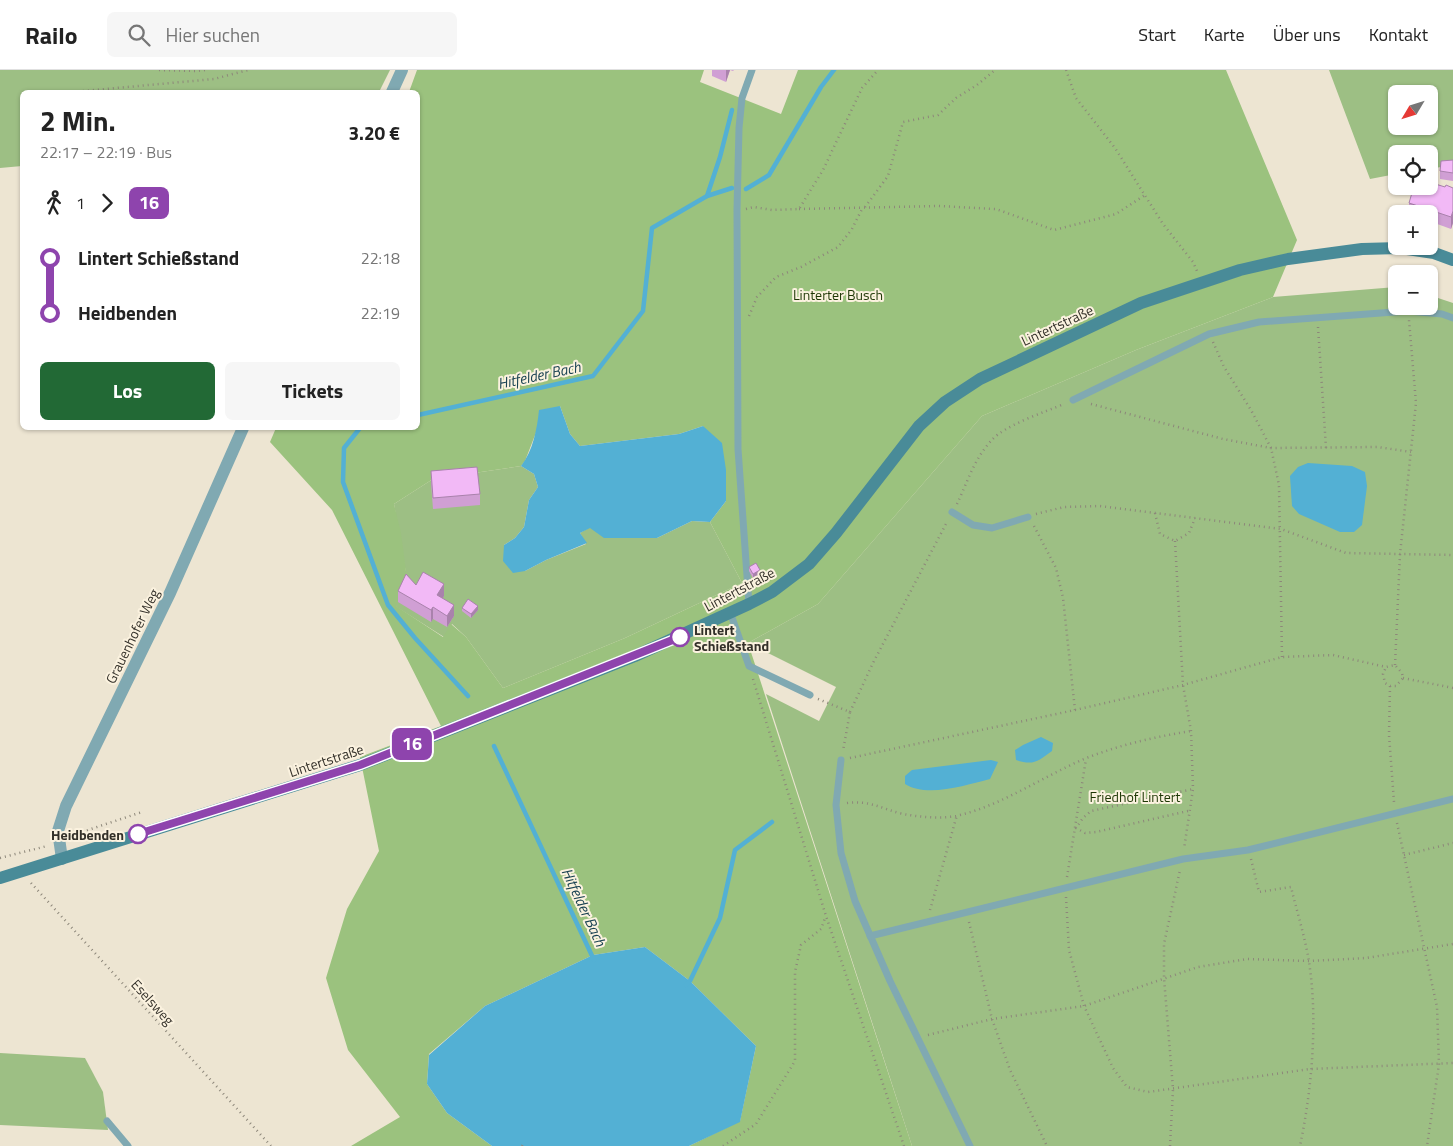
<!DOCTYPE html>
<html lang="de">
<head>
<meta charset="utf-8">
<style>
  body { margin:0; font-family:"Titillium Web",sans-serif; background:#f6f6f6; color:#222; height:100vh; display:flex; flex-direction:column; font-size:19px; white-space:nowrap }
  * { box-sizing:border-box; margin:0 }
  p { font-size:16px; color:#767676 }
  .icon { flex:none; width:28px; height:28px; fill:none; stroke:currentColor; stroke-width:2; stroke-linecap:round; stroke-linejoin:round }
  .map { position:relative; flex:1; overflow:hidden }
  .panel { position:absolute; left:20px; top:20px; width:400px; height:340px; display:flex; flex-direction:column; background:#fff; border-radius:8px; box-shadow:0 1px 4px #0004 }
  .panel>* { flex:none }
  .badge { padding:0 10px; border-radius:8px; font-size:18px; line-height:32px }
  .needle { width:32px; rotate:232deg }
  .tools { position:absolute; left:1388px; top:15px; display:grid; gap:10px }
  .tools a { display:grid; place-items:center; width:50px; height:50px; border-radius:8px; background:#fff; box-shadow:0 1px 4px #0004; font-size:25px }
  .map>.badge { position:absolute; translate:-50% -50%; box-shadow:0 0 0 2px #fff }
  .legs { display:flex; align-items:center; gap:8px; height:55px; padding:0 20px; font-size:16px }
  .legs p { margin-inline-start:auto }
  .head { display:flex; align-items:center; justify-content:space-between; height:85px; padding:0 20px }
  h1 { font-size:28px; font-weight:700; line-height:38px }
  .cta { display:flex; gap:10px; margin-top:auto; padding:10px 20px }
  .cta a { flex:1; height:58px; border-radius:8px; background:#226935; color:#fff; font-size:20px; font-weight:700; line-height:58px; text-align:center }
  .cta a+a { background:#f6f6f6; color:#222 }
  ul { padding:0 20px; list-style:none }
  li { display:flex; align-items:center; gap:18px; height:55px; font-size:19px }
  li i { display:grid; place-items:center; width:8px; height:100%; margin:0 6px; background:currentColor }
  li i::after { content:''; width:12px; height:12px; margin:-6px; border:4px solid; border-radius:50%; background:#fff }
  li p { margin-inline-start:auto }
  li:first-child i { background:linear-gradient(#0000 50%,currentColor 0) }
  li:last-child i { background:linear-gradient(currentColor 50%,#0000 0) }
  header { display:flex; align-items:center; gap:30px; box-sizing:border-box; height:70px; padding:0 25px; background:#fff; border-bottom:1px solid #e0e0e0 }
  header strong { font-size:24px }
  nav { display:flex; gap:28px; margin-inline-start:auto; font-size:18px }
  .search { width:350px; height:45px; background:#f6f6f6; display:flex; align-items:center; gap:12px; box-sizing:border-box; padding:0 18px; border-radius:8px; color:#767676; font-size:19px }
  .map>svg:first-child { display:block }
  .green { fill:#9dbf84; fill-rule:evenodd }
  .forest { fill:#9bc27e; fill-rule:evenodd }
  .water { fill:#53b0d4 }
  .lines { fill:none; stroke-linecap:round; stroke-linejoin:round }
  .stream { stroke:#53b0d4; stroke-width:4.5 }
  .path { stroke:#8d877a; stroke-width:2.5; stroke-dasharray:1 4; stroke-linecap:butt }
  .service { stroke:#80a9b2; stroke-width:7 }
  .tertiary { stroke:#80a9b2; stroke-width:12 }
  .secondary { stroke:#498b98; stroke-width:12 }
  .wall { fill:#d09fd4 }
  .shaded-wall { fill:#a982ac }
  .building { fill:#f2b9f6; stroke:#a982ac }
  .line-1-casing { stroke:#fff; stroke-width:11 }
  .line-1 { stroke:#8e44ad; stroke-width:8 }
  .stop-1-dot { fill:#fff; stroke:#8e44ad; stroke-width:2.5 }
  .labels { text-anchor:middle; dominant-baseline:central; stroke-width:4; stroke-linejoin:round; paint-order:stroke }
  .park-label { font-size:14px; fill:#1e3705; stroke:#fbf2df }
  .street-label { font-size:14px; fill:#333029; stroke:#fbf2df }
  .stop-label { font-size:14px; font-weight:bold; fill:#333029; stroke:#fbf2df; text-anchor:start }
  .water-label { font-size:15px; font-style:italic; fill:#194252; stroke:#fbf2df }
</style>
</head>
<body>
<header>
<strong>Railo</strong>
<div class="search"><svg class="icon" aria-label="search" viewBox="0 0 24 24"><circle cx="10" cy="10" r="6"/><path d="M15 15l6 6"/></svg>Hier suchen</div>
<nav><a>Start</a><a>Karte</a><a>Über uns</a><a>Kontakt</a></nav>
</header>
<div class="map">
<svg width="1453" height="1076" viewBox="0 0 1453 1076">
  <rect width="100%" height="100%" fill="#ede5d2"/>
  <g class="green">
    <path d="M0,0H390L379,22H22V96L0,98Z"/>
    <path d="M1329,0H1453V95L1429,99V84H1396V104L1370,109ZM1396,24H1429V56H1396Z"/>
    <path d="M1396,217V236H1429V225L1453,233V1076H912L766,624L819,651L836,617L748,573L818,534L982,346L1136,280L1273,227Z"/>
    <path d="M521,396L534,404L538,417L529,430L524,457L515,468L504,475L525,501L546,490L586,474L580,463L590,457L657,468L692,451L710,452L742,513L625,568L503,618L466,567L452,554L444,567L395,536L407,509L394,434L433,409Z"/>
    <path d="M0,983L85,988L103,1022L108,1060L0,1055Z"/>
  </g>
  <path class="forest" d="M417,0H704L700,12L781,44L798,0H1226L1297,170L1273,227L1136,280L982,346L818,534L748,573L912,1076H689L740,1051L756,976L690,911L645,877L593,885L485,936L429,984L427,1014L447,1043L492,1076H351L400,1047L348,980L326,908L347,839L379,781L360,687L441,656L332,440L270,372L276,358H418V22H409ZM560,336L570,364L580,376L679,364L703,356L726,431L710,452L742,513L625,568L503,618L466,567L451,554L443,567L396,536L407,509L401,463L394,434L433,409L521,396L525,391L537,360Z"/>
  <g class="water">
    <path d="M560,336L570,364L580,376L679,364L703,356L722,373L726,400V431L710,452L692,451L657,468H604L590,458L580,463L587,473L546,490L525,501L513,503L503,491L504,475L515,468L524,457L529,430L538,417L534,404L521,396C533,381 537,359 539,340Z"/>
    <path d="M1308,393L1352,396L1365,402L1367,416L1362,455L1354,462H1340L1299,444L1292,436L1290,406L1298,397Z"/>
    <path d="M1041,667L1053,673L1052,681C1038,691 1034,696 1016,690L1015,680L1023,675Z"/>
    <path d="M991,690L998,692L990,709C966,715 927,728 905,714V706L912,700Z"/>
    <path d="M645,877L690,911L756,976L740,1052L689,1076H492L447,1043L427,1014L429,985L485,936L593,885Z"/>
  </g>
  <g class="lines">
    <g class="stream">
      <path d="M746,119L769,105L821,17L834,0"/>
      <path d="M707,126L720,87L732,40"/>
      <path d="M418,345L593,306L643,241L652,158L707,126L732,118"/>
      <path d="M360,358L344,378L343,412L388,535L415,568L468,626"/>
      <path d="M494,676L594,890"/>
      <path d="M686,915L690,911L720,848L735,780L772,752"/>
    </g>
    <g class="path">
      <path d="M159,0L195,1L206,0"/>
      <path d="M1066,0L1076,28L1115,78L1163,154L1193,192L1197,201"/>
      <path d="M73,22L214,9L248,0"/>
      <path d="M865,137L888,106L903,52L938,45L956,28L977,15L995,0"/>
      <path d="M746,139L754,137L772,140L799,139L823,100L862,18L878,0"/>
      <path d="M799,139L938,136L996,139L1054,160L1116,144L1145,125"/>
      <path d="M749,246L757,227L776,207L801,197L838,177L852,159L863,137"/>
      <path d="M1318,257L1326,378"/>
      <path d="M1213,272L1224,297L1251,340L1271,378L1279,415L1282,587"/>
      <path d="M1091,334L1223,369L1271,378L1378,377L1411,382"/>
      <path d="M957,434C967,413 975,387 992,370C1005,355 1045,342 1064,334"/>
      <path d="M1155,443L1160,464L1175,471L1189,463L1195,448"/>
      <path d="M1036,444L1064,437L1100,436L1281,459L1346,483L1453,485"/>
      <path d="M1034,456L1056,498L1063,528L1075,640"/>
      <path d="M1175,471L1183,615L1191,661L1193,719L1184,779"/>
      <path d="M1395,595L1400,484L1416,333L1409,250"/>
      <path d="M1403,608L1453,618"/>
      <path d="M753,609L826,846L904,1076"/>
      <path d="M1390,616L1389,665L1394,732"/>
      <path d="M818,629L850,642L843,681"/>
      <path d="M850,642L874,591L947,452"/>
      <path d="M850,688L1075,640L1183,615L1282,587L1333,585L1386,597L1395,595L1402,603L1403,608L1396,616H1390L1385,613L1383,604L1386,597"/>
      <path d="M847,733C870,730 882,739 903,744C920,747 938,749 956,746C1001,736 1042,707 1084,689C1119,675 1154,667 1191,661"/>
      <path d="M1188,741L1096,762L1085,763L1076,758L1083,748L1091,741L1193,719"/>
      <path d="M1397,753L1437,937L1439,994L1427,1076"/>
      <path d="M73,766L91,759L142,742"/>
      <path d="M1404,785L1453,773"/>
      <path d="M0,788L47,776"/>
      <path d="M1251,789L1259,822L1291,817C1297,842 1305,867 1309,892C1318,949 1312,1019 1300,1076"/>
      <path d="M1067,807L1086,689"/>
      <path d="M31,813L271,1076"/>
      <path d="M1066,827L1069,880L1084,936L1113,998L1127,1017L1148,1022L1310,999L1453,993"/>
      <path d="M930,840L957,745"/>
      <path d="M969,852L992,949L1010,1000L1047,1076"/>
      <path d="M928,965L992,949L1084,936L1198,897L1247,889L1309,891L1366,888L1453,874"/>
      <path d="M522,1076L524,1073"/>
      <path d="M723,1076L756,1054L795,991V902L801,875L821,859L825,848"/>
      <path d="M1170,1076L1173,1019L1164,908V874L1180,800"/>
    </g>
    <g class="service">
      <path d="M1073,330L1209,264L1259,252L1408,241L1442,244L1453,248"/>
      <path d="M952,442L973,455L992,458L1028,447"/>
      <path d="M749,534L738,379L737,140L739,58L742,28L752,0"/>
      <path d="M730,542L749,596L810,625"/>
      <path d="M841,690L836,735L841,783L855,831L890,911L970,1076"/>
      <path d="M870,866L1183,789L1248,780L1453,729"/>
      <path d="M107,1051L128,1076"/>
    </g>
    <g class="tertiary">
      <path d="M392,22L402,0"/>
      <path d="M62,789L58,761L66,736L170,523L243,358"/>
    </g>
    <path class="secondary" d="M0,808L360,695L635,586L749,534L772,522L809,494L836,463L919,356L945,332L980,309L1141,233L1240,200L1288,189L1362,179L1400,178L1434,183L1453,190"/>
  </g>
  <g class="wall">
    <path d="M712,0H734L733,1L730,0L726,12L712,6Z"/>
    <path d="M1453,90V111L1440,109V101Z"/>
    <path d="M1445,117L1453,118V153L1451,159L1429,151V144H1409V133Z"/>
    <path d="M431,401L480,424V435L433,439L431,413Z"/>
    <path d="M749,497L760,504L753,508L749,501Z"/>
    <path d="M416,515L444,526L442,528L454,546L447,557L433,549L431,552L398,532V521Z"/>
    <path d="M462,538L478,540L471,548L462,541Z"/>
  </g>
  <g class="shaded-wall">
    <path d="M726,0H730L726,12Z"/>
    <path d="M1453,141V153L1451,159V147Z"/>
    <path d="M760,500V504L753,508V504Z"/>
    <path d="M444,514V526L437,537V525Z"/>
    <path d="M454,535V546L447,557V546Z"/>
    <path d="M478,536V540L471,548V544Z"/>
    <path d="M433,537V549L431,552V540Z"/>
  </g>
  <g class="building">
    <path d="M1453,90V103L1440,101L1441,91Z"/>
    <path d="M1429,112L1445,117L1446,115L1453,118V141L1451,147L1409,133L1414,116H1429Z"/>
    <path d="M477,397L480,424L433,428L431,401Z"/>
    <path d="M756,493L760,500L753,504L749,497Z"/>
    <path d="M423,502L444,514L437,525L454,535L447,546L433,537L431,540L398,521L406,504L416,515Z"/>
    <path d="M468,529L478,536L471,544L462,538Z"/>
  </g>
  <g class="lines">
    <defs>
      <path id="line-1" d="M138,764L360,695L680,567"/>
    </defs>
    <use href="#line-1" class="line-1-casing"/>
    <use href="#line-1" class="line-1"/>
  </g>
  <g class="stop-1-dot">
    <circle cx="680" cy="567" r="9"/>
    <circle cx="138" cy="764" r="9"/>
  </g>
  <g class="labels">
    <g class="park-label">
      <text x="838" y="224">Linterter Busch</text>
      <text x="1135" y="726">Friedhof Lintert</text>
    </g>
    <g class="street-label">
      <text transform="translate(1057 255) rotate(-25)">Lintertstraße</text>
      <text transform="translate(739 519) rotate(-28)">Lintertstraße</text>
      <text transform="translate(132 566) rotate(-64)">Grauenhofer Weg</text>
      <text transform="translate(326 690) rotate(-18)">Lintertstraße</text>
      <text transform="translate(153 932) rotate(48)">Eselsweg</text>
    </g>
    <g class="stop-label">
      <text x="694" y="559">Lintert<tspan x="694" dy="16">Schießstand</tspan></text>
      <text x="124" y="764" text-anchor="end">Heidbenden</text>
    </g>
    <g class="water-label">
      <text transform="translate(539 305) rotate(-12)">Hitfelder Bach</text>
      <text transform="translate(584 837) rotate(65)">Hitfelder Bach</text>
    </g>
  </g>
</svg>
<div class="tools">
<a><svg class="needle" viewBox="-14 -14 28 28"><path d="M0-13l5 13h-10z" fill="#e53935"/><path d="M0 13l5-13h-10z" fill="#767676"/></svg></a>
<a><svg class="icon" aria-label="locate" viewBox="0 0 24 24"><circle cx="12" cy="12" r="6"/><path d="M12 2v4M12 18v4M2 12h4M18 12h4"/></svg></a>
<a>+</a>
<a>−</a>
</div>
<b class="badge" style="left:412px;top:674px;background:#8e44ad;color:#fff">16</b>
<section class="panel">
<div class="head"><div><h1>2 Min.</h1><p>22:17 – 22:19 · Bus</p></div><b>3.20 €</b></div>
<div class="legs"><svg class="icon" aria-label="walk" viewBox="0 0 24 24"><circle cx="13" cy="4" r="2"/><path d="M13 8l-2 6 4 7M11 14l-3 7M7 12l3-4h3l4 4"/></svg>1<svg class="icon" aria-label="forward" viewBox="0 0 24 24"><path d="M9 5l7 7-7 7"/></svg><b class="badge" style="background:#8e44ad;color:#fff">16</b></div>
<ul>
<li><i style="color:#8e44ad"></i><b>Lintert Schießstand</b><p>22:18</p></li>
<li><i style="color:#8e44ad"></i><b>Heidbenden</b><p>22:19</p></li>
</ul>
<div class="cta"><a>Los</a><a>Tickets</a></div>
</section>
</div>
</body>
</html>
